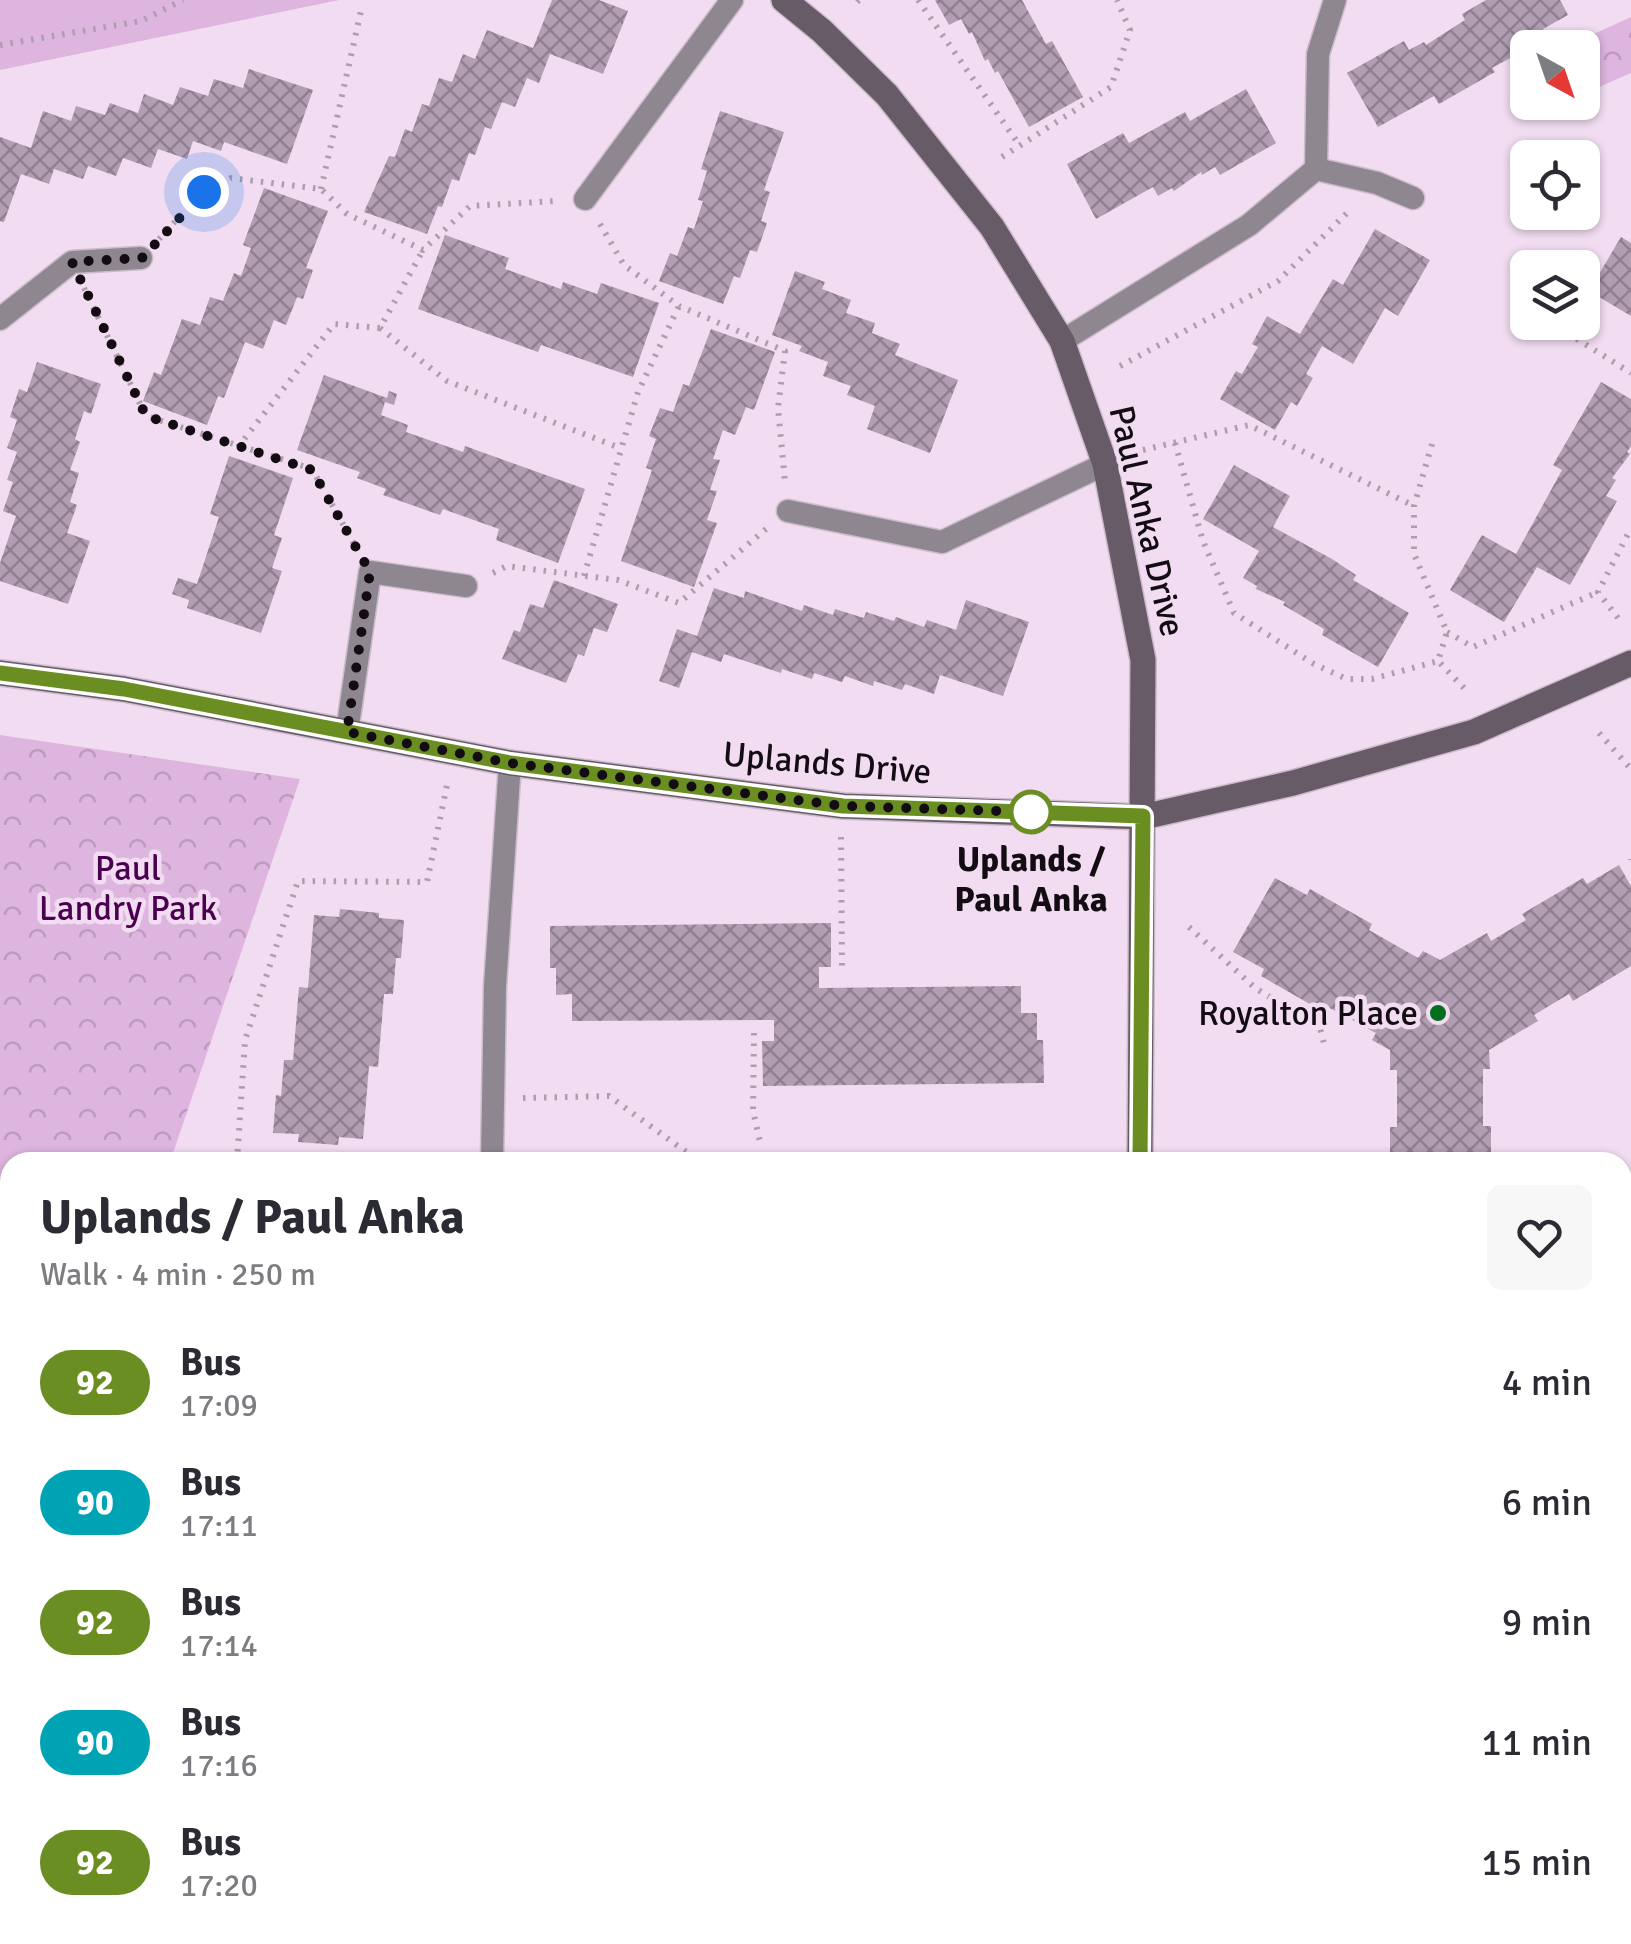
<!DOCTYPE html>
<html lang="en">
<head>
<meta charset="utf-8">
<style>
  body { margin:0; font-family:Signika,sans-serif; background:#f7f7f7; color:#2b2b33; height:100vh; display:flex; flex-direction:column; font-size:38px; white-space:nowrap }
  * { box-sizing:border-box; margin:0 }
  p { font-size:32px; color:#7c7c81 }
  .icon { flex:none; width:55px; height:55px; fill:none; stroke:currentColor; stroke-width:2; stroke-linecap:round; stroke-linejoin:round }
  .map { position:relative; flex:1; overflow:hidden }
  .side { position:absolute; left:0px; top:1152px; width:1632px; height:792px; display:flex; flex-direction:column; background:#fff; border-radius:30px 30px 0 0; box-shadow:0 2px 8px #0004 }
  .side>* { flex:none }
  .badge { padding:0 20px; border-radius:32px; font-size:35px; line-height:65px }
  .needle { width:65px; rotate:140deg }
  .tools { position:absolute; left:1510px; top:30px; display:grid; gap:20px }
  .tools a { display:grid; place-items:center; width:90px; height:90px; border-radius:15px; background:#fff; box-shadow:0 2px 8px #0004; font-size:50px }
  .you { position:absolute; width:50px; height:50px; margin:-25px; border:8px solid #fff; border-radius:50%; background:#1a73e8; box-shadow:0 0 0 15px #1a73e833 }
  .map>.badge { position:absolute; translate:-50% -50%; box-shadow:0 0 0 5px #fff }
  .round { display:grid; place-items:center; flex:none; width:105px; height:105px; border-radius:15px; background:#f7f7f7 }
  .summary { display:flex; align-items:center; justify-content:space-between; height:170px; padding:0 40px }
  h1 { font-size:48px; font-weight:800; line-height:75px }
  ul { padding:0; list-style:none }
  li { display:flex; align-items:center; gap:30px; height:120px; padding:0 40px }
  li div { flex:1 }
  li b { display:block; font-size:38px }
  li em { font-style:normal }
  li .badge { min-width:110px; font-weight:700; text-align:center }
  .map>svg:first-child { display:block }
  .green { fill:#ddb5de }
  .forest { fill:url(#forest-crowns) }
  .building { fill:url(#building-cross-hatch) }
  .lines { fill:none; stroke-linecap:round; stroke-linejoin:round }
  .lane-casing { stroke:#cdbbcd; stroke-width:25 }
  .secondary-casing { stroke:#cdbbcd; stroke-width:28 }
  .path { stroke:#ae9dae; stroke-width:6; stroke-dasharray:2.5 8; stroke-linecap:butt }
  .lane { stroke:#8f878f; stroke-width:22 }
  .secondary { stroke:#675b67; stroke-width:25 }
  .line-casing { stroke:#fff; stroke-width:22 }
  .line { stroke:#6b8e23; stroke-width:15 }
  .walk { stroke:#130c13; stroke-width:10; stroke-dasharray:0 18 }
  .stop-dot { fill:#fff; stroke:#6b8e23; stroke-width:5 }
  .poi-dot { fill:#026e1e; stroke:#f1dcf1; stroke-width:4 }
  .labels { text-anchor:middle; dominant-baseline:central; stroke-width:9; stroke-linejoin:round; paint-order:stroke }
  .street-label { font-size:35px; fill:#130c13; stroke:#f1dcf1 }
  .stop-label { font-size:35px; font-weight:bold; fill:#130c13; stroke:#f1dcf1 }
  .park-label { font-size:35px; fill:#4a004f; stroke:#f1dcf1 }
  .poi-label { font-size:35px; fill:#130c13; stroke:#f1dcf1; text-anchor:end }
</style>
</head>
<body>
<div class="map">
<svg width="1631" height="1944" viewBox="0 0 1631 1944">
  <defs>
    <pattern id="forest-crowns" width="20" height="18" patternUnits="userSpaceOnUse" patternTransform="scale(2.5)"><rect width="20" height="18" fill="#ddb5de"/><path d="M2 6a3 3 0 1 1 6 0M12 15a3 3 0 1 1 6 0" fill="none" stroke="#bd9abe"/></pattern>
    <pattern id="building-cross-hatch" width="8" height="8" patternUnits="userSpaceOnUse" patternTransform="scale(2.5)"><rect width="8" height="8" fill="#b19eb2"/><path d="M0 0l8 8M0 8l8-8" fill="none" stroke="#8f7f90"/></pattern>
  </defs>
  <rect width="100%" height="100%" fill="#f1dcf1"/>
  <path class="green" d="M0,0H339L0,70Z"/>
  <g class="forest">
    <path d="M1631,17V73L1597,88L1583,56L1582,48L1576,42Z"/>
    <path d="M0,735L300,779L170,1162H10V1636L0,1665Z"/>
    <path d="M1622,1489H1631V1944H1201V1935H1622Z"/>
  </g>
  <g class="building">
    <path d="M552,0H599L628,11L603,74L550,54L539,83L527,78L515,107L502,102L491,129L485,127L475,155L469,153L459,181L452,179L442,207L438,206L427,234L364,212L389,156L395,157L405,129L412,132L422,104L429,106L439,78L452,82L463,54L475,59L487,30L533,48Z"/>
    <path d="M935,0H1022L1046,44L1052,41L1083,97L1029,127L998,71L995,73L988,59L985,61L972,32L969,34L961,19L949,25Z"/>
    <path d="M1486,0H1560L1568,15L1543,29L1548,37L1492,68L1495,72L1439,104L1434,96L1378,127L1347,73L1404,41L1409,50L1424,42L1426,45L1465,20L1462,14Z"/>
    <path d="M249,69L313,90L287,164L224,142L221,151L193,141L187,159L158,149L151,168L123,158L116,176L88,166L83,179L54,169L49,184L21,174L4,222L0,221V137L31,148L43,111L71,121L76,106L105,115L110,103L138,113L144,94L173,105L180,87L208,96L214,79L243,88Z"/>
    <path d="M1246,89L1276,143L1220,175L1215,167L1202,175L1201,172L1174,191L1172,188L1158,196L1153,187L1096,219L1067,164L1123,133L1129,143L1185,112L1190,121Z"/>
    <path d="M720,111L784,132L764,190L770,192L761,221L767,223L757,252L750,250L740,278L734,276L723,304L659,281L670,253L677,256L688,227L694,229L703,201L698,200L707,171L701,169Z"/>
    <path d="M264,188L328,211L306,268L313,270L303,299L297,297L286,325L274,320L263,349L245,342L224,398L218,396L207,425L143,401L154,372L161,375L182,319L200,325L210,297L223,301L234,273L241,276L251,248L243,245Z"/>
    <path d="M1375,229L1430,260L1398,316L1385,308L1353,364L1322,346L1306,374L1313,378L1297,406L1291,402L1275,430L1220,399L1236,371L1242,374L1258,347L1252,344L1267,316L1300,334L1333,279L1343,285Z"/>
    <path d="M445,235L509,258L505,269L561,289L563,282L597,294L601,283L659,303L633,377L541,345L538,352L418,309Z"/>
    <path d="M1621,237L1631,243V316L1589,291Z"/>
    <path d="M795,271L825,282L822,289L851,300L846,313L875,323L872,333L900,344L895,355L958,380L930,453L867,429L875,406L847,395L851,386L823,376L828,362L799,351L802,346L772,335Z"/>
    <path d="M711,329L775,352L754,410L746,407L735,435L723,430L713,459L720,460L710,490L717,491L707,520L717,523L694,587L621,561L652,470L646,468L656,439L649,436L660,408L673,412L683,384L689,386Z"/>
    <path d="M37,362L101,384L91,414L84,411L75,439L80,442L70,470L79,473L70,502L77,505L67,533L90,541L68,604L0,581V563L16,516L3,511L13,482L7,480L17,452L7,448L17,420L10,417L19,389L27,392Z"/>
    <path d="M324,375L387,398L389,391L397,394L394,405L385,402L381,415L408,425L406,432L463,452L465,446L585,489L558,563L496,540L499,529L443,509L440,515L383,495L386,489L357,478L360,472L297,450Z"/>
    <path d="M1601,382L1631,399V446L1627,452L1630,454L1612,478L1616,480L1606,496L1617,501L1570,585L1537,567L1504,622L1450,590L1482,535L1516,554L1562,470L1553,465Z"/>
    <path d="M229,456L293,478L274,535L282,538L272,568L282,571L261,633L187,608L189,600L172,594L178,578L197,584L219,517L210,514Z"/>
    <path d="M1234,465L1290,496L1273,527L1332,559L1356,575L1353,580L1409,613L1378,667L1322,635L1324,629L1283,605L1285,602L1256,589L1257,586L1243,578L1259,551L1203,519Z"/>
    <path d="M554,580L618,604L607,632L594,628L584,656L578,654L566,683L502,659L514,630L520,632L530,604L543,608Z"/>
    <path d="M714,588L744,598L745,591L802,611L804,605L833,615L835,609L864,618L866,612L894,621L896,617L924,627L927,620L956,630L966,600L1029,622L1003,696L940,675L934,694L905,684L902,690L874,681L873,686L845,676L842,682L814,673L812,679L782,669L781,673L724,654L721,662L692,652L679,688L659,681L677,629L697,636Z"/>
    <path d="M1619,865L1631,886V966L1573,1001L1569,994L1534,1015L1538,1021L1489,1050L1490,1069H1483V1126H1491V1162H1390V1127H1397V1070H1390V1050L1372,1040L1376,1033L1326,1006L1322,1011L1261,976L1264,969L1233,952L1275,878L1307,895L1310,889L1372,924L1369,930L1418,958L1423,951L1440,960L1487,933L1491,941L1526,920L1522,914L1583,878L1587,884Z"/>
    <path d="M340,909L379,913V918L404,920L401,958H396L393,994H384L378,1067L369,1066L363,1139L339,1137L338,1145L298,1142L299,1134L273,1133L276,1095L281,1096L284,1060H293L299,987L308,988L314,915L339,917Z"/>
    <path d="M831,923V967H819V988L1021,986V1013H1037V1040H1043L1044,1083L763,1086L762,1041H774V1020L572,1021V994L556,995V968H550V926Z"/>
    <rect x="1622" y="1251" width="9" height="216"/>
    <path d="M0,1869H10V1935H129V1944H0Z"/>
    <rect x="180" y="1935" width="149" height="9"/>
  </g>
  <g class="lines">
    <defs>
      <g id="lane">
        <path d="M1335,0L1318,54L1316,169L1377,183L1413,198"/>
        <path d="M585,199L732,0"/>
        <path d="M0,319L72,262L141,258"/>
        <path d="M1062,341L1249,225L1316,169"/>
        <path d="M788,511L942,542L1105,464"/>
        <path d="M347,732L370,572L466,586"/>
        <path d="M492,1162L495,986L510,763"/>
        <path d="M0,1781L10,1779"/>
      </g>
      <g id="secondary">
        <path d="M784,0L822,31L887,95L992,227L1062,341L1105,464L1143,660L1140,1162"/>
        <path d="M0,673L124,689L510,763L843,806L1143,817L1293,783L1474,732L1631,663"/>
        <path d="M1143,1935V1944"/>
      </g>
    </defs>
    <use href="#lane" class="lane-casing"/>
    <use href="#secondary" class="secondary-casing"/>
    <g class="path">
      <path d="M918,0L1020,146"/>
      <path d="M857,2L859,0"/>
      <path d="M0,45L141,21L183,0"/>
      <path d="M1002,157L1111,87L1130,30L1117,0"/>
      <path d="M321,189L361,11"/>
      <path d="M600,224L624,265L679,306L785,351L778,408L785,482"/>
      <path d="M159,239L203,191L231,178L321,189L347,214L423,250L470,206L556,201"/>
      <path d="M84,288L146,416L312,469L357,549"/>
      <path d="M1514,301L1528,309"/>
      <path d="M1550,322L1631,373"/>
      <path d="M380,328L447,381L620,448"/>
      <path d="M1120,366L1278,281L1352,208"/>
      <path d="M1175,443L1203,541L1234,613L1314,664L1347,679H1372L1438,661"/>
      <path d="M1432,444L1414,506V554L1447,632L1438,661L1466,690"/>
      <path d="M238,447L334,324L380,328L423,250"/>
      <path d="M1143,450L1249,425L1414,506"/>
      <path d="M493,573L507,566L618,580L679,603L766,529"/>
      <path d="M584,576L638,392L679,306"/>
      <path d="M1618,618L1598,592L1631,528"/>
      <path d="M1447,632L1473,647L1598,592"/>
      <path d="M1599,733L1631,769"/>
      <path d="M841,837L842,967"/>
      <path d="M1631,859V860"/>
      <path d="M1189,927L1255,988L1320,1028L1325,1047"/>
      <path d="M754,1033L753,1111L761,1146"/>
      <path d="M523,1098L609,1096L700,1162"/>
      <path d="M237,1162L245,1040L298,881L427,882L448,780"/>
      <path d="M739,1162H741"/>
      <path d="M154,1944V1935"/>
      <path d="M395,1944L398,1935"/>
      <path d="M946,1944L947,1935"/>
    </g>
    <use href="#lane" class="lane"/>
    <use href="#secondary" class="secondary"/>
  </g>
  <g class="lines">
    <defs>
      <path id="line" d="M0,673L124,689L510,763L843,806L1143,816L1140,1162"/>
    </defs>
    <use href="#line" class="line-casing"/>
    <use href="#line" class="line"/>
    <path class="walk" d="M204,192L142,258L72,262L146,416L312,470L370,572L347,732L510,763L843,806L1031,812"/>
  </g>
  <circle class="stop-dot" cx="1031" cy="812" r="20"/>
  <circle class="poi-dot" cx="1438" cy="1013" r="10"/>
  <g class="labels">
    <g class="street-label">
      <text transform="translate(1147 521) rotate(77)">Paul Anka Drive</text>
      <text transform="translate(827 763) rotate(5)">Uplands Drive</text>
    </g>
    <g class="stop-label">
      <text x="1031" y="859">Uplands /<tspan x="1031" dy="40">Paul Anka</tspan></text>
    </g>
    <g class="park-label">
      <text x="128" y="868">Paul<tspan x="128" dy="40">Landry Park</tspan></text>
    </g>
    <g class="poi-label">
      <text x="1418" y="1013">Royalton Place</text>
    </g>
  </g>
</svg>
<div class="tools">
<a><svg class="needle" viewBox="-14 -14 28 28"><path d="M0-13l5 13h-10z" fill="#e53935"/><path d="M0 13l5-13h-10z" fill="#7c7c81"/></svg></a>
<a><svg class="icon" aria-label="locate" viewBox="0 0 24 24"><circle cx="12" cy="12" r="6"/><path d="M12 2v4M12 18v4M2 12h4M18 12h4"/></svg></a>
<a><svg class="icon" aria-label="layers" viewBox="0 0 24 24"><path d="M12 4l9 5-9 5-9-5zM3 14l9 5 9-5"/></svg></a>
</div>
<div class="you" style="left:204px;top:192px"></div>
<section class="side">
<div class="summary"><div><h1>Uplands / Paul Anka</h1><p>Walk · 4 min · 250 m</p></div><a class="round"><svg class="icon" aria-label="heart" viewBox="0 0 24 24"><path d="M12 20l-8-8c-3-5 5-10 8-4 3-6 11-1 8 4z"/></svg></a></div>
<ul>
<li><span class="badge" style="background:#6b8e23;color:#fff">92</span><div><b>Bus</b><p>17:09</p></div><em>4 min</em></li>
<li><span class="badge" style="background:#00a3b4;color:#fff">90</span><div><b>Bus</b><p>17:11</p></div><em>6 min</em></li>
<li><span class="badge" style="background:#6b8e23;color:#fff">92</span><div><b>Bus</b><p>17:14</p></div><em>9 min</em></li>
<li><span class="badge" style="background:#00a3b4;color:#fff">90</span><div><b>Bus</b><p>17:16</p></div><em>11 min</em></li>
<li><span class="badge" style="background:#6b8e23;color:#fff">92</span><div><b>Bus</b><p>17:20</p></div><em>15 min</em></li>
</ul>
</section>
</div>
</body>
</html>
